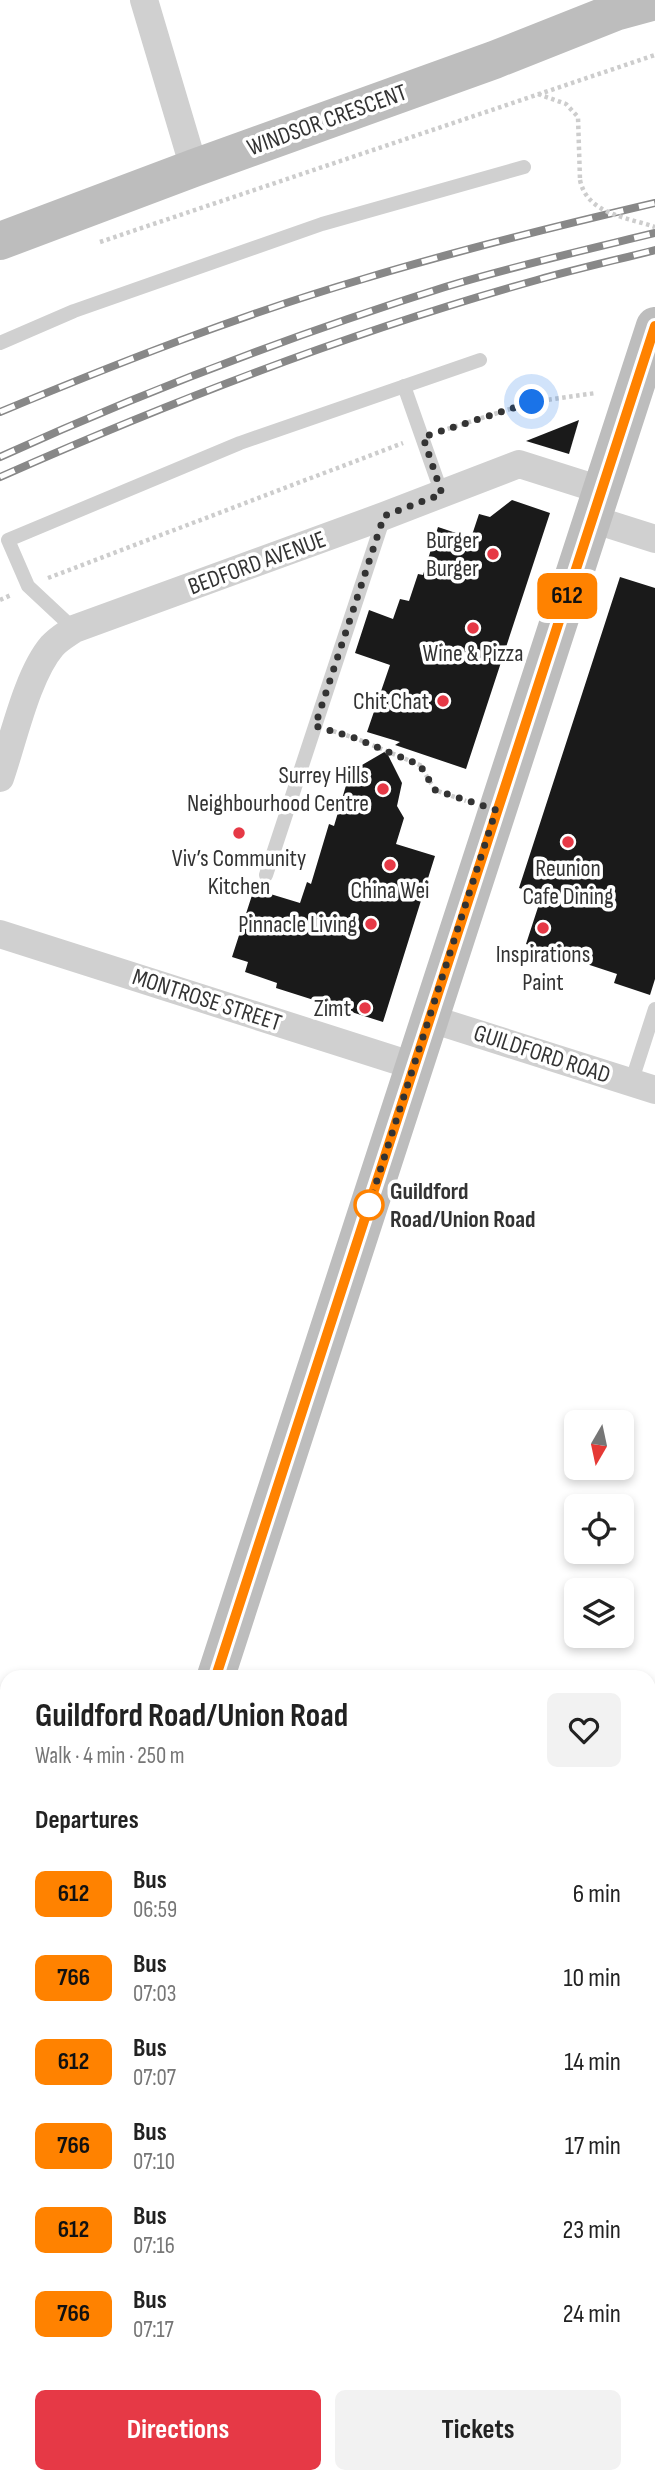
<!DOCTYPE html>
<html lang="en">
<head>
<meta charset="utf-8">
<style>
  body { margin:0; font-family:"Sofia Sans Condensed",sans-serif; background:#f2f2f2; color:#222; height:100vh; display:flex; flex-direction:column; font-size:26px; white-space:nowrap }
  * { box-sizing:border-box; margin:0 }
  p { font-size:23px; color:#767676 }
  .icon { flex:none; width:38px; height:38px; fill:none; stroke:currentColor; stroke-width:2; stroke-linecap:round; stroke-linejoin:round }
  .map { position:relative; flex:1; overflow:hidden }
  .panel { position:absolute; left:0px; top:1670px; width:656px; height:814px; display:flex; flex-direction:column; background:#fff; border-radius:21px 21px 0 0; box-shadow:0 4px 10px #0003 }
  .panel>* { flex:none }
  .badge { padding:0 14px; border-radius:10px; font-size:24px; line-height:46px }
  .needle { width:46px; rotate:189deg }
  .controls { position:absolute; left:564px; top:1410px; display:grid; gap:14px }
  .controls a { display:grid; place-items:center; width:70px; height:70px; border-radius:10px; background:#fff; box-shadow:0 4px 10px #0003; font-size:35px }
  .you { position:absolute; width:35px; height:35px; margin:-18px; border:5px solid #fff; border-radius:50%; background:#1a73e8; box-shadow:0 0 0 10px #1a73e833 }
  .map>.badge { position:absolute; translate:-50% -50%; box-shadow:0 0 0 4px #fff }
  h2 { padding:0 35px; font-size:26px; line-height:63px }
  .round { display:grid; place-items:center; flex:none; width:74px; height:74px; border-radius:10px; background:#f2f2f2 }
  .summary { display:flex; align-items:center; justify-content:space-between; height:119px; padding:0 35px }
  h1 { font-size:33px; font-weight:700; line-height:52px }
  .action { display:flex; gap:14px; margin-top:auto; padding:14px 35px }
  .action a { flex:1; height:80px; border-radius:10px; background:#e63946; color:#fff; font-size:28px; font-weight:700; line-height:80px; text-align:center }
  .action a+a { background:#f2f2f2; color:#222 }
  ul { padding:0; list-style:none }
  li { display:flex; align-items:center; gap:21px; height:84px; padding:0 35px }
  li div { flex:1 }
  li b { display:block; font-size:26px }
  li em { font-style:normal }
  li .badge { min-width:77px; font-weight:700; text-align:center }
  .map>svg:first-child { display:block }
  .building { fill:#1a1a1a }
  .lines { fill:none; stroke-linecap:round; stroke-linejoin:round }
  .path { stroke:#cdcdcd; stroke-width:4.5; stroke-dasharray:3.5 3.5; stroke-linecap:butt }
  .lane { stroke:#d0d0d0; stroke-width:14 }
  .street { stroke:#d0d0d0; stroke-width:28 }
  .secondary { stroke:#bdbdbd; stroke-width:38 }
  .rail-casing { stroke:#888; stroke-width:8 }
  .rail { stroke:#fff; stroke-width:5; stroke-dasharray:16; stroke-linecap:butt }
  .path-bridge { stroke:#cdcdcd; stroke-width:4.5; stroke-dasharray:3.5 3.5; stroke-linecap:butt }
  .line-casing { stroke:#fff; stroke-width:16 }
  .line { stroke:#ff8200; stroke-width:10 }
  .walk { stroke:#333; stroke-width:7; stroke-dasharray:0 12.6 }
  .poi-dot { fill:#e63946; stroke:#fff; stroke-width:2.5 }
  .stop-dot { fill:#fff; stroke:#ff8200; stroke-width:3.5 }
  .labels { text-anchor:middle; dominant-baseline:central; stroke-width:7; stroke-linejoin:round; paint-order:stroke }
  .street-label { font-size:24px; fill:#333; stroke:#fff }
  .poi-label { font-size:24px; fill:#333; stroke:#fff; text-anchor:end }
  .stop-label { font-size:24px; font-weight:bold; fill:#333; stroke:#fff; text-anchor:start }
</style>
</head>
<body>
<div class="map">
<svg width="655" height="2482" viewBox="0 0 655 2482">
  <rect width="100%" height="100%" fill="#fff"/>
  <g class="building">
    <path d="M579,420L569,454L526,441Z"/>
    <path d="M512,500L550,513L466,769L395,745L400,742L367,732L390,665L355,653L369,610L393,619L400,599L409,601L418,574L423,575L438,527L471,538L479,514L490,517Z"/>
    <path d="M620,577L655,588V979L650,995L614,983L617,974L526,944L542,895L519,888Z"/>
    <path d="M386,751L402,783L397,806L404,818L396,844L435,856L383,1022L276,988L277,983L245,972L248,962L232,957L254,889L300,903L307,882L311,884L329,824L334,826L350,772Z"/>
  </g>
  <g class="lines">
    <g class="path">
      <path d="M538,94L566,104L578,117L580,180"/>
      <path d="M100,242L655,55"/>
      <path d="M441,431L532,402L596,393"/>
      <path d="M48,578L403,443"/>
      <path d="M0,600L11,595"/>
      <path d="M333,731L355,738L420,765L435,790L466,801"/>
    </g>
    <g class="lane">
      <path d="M0,343L74,311L322,224L524,167"/>
      <path d="M404,386L442,494"/>
      <path d="M74,629L28,586L8,540L240,443L480,360"/>
      <path d="M266,875L384,517"/>
      <path d="M631,1083L655,1009"/>
    </g>
    <g class="street">
      <path d="M144,0L194,168"/>
      <path d="M592,519L655,539"/>
      <path d="M0,778C13,741 27,675 52,646C58,639 67,634 74,629L384,516L519,464L601,490"/>
      <path d="M0,934L414,1066"/>
      <path d="M428,1018L655,1090"/>
      <path d="M649,1741L655,1723"/>
    </g>
    <g class="secondary">
      <path d="M0,241L194,168L494,60L615,12L655,1"/>
      <path d="M216,1676L655,326"/>
      <path d="M0,2075L7,2078"/>
      <path d="M649,2279L655,2281"/>
      <path d="M0,2344L7,2322"/>
    </g>
    <defs>
      <g id="rail">
        <path d="M0,412C118,363 240,315 363,279C459,250 557,226 655,203"/>
        <path d="M0,457C145,391 293,335 445,287C514,266 585,250 655,233"/>
        <path d="M0,477C174,400 353,331 537,280C576,269 616,260 655,250"/>
      </g>
    </defs>
    <use href="#rail" class="rail-casing"/>
    <use href="#rail" class="rail"/>
    <path class="path-bridge" d="M580,180C587,214 626,217 655,227"/>
  </g>
  <g class="lines">
    <defs>
      <path id="line" d="M216,1676L655,326"/>
    </defs>
    <use href="#line" class="line-casing"/>
    <use href="#line" class="line"/>
    <path class="walk" d="M369,1205L496,810L435,790L420,765L355,738L315,726L384,516L442,494L423,437L532,402"/>
  </g>
  <g class="poi-dot">
    <circle cx="493" cy="554" r="7"/>
    <circle cx="473" cy="628" r="7"/>
    <circle cx="443" cy="701" r="7"/>
    <circle cx="383" cy="789" r="7"/>
    <circle cx="239" cy="833" r="7"/>
    <circle cx="568" cy="842" r="7"/>
    <circle cx="390" cy="865" r="7"/>
    <circle cx="371" cy="924" r="7"/>
    <circle cx="543" cy="928" r="7"/>
    <circle cx="365" cy="1008" r="7"/>
  </g>
  <circle class="stop-dot" cx="369" cy="1205" r="14"/>
  <g class="labels">
    <g class="street-label">
      <text transform="translate(327 120) rotate(-20)">WINDSOR CRESCENT</text>
      <text transform="translate(257 563) rotate(-20)">BEDFORD AVENUE</text>
      <text transform="translate(207 1000) rotate(18)">MONTROSE STREET</text>
      <text transform="translate(542 1054) rotate(18)">GUILDFORD ROAD</text>
    </g>
    <g class="poi-label">
      <text x="479" y="540">Burger<tspan x="479" dy="28">Burger</tspan></text>
      <text x="473" y="653" text-anchor="middle">Wine &amp; Pizza</text>
      <text x="429" y="701">Chit Chat</text>
      <text x="369" y="775">Surrey Hills<tspan x="369" dy="28">Neighbourhood Centre</tspan></text>
      <text x="239" y="858" text-anchor="middle">Viv’s Community<tspan x="239" dy="28">Kitchen</tspan></text>
      <text x="568" y="868" text-anchor="middle">Reunion<tspan x="568" dy="28">Cafe Dining</tspan></text>
      <text x="390" y="890" text-anchor="middle">China Wei</text>
      <text x="357" y="924">Pinnacle Living</text>
      <text x="543" y="954" text-anchor="middle">Inspirations<tspan x="543" dy="28">Paint</tspan></text>
      <text x="351" y="1008">Zimt</text>
    </g>
    <g class="stop-label">
      <text x="390" y="1191">Guildford<tspan x="390" dy="28">Road/Union Road</tspan></text>
    </g>
  </g>
</svg>
<div class="controls">
<a><svg class="needle" viewBox="-14 -14 28 28"><path d="M0-13l5 13h-10z" fill="#e53935"/><path d="M0 13l5-13h-10z" fill="#767676"/></svg></a>
<a><svg class="icon" aria-label="locate" viewBox="0 0 24 24"><circle cx="12" cy="12" r="6"/><path d="M12 2v4M12 18v4M2 12h4M18 12h4"/></svg></a>
<a><svg class="icon" aria-label="layers" viewBox="0 0 24 24"><path d="M12 4l9 5-9 5-9-5zM3 14l9 5 9-5"/></svg></a>
</div>
<div class="you" style="left:532px;top:402px"></div>
<b class="badge" style="left:567px;top:596px;background:#ff8200;color:#111">612</b>
<section class="panel">
<div class="summary"><div><h1>Guildford Road/Union Road</h1><p>Walk · 4 min · 250 m</p></div><a class="round"><svg class="icon" aria-label="heart" viewBox="0 0 24 24"><path d="M12 20l-8-8c-3-5 5-10 8-4 3-6 11-1 8 4z"/></svg></a></div>
<h2>Departures</h2>
<ul>
<li><span class="badge" style="background:#ff8200;color:#111">612</span><div><b>Bus</b><p>06:59</p></div><em>6 min</em></li>
<li><span class="badge" style="background:#ff8200;color:#111">766</span><div><b>Bus</b><p>07:03</p></div><em>10 min</em></li>
<li><span class="badge" style="background:#ff8200;color:#111">612</span><div><b>Bus</b><p>07:07</p></div><em>14 min</em></li>
<li><span class="badge" style="background:#ff8200;color:#111">766</span><div><b>Bus</b><p>07:10</p></div><em>17 min</em></li>
<li><span class="badge" style="background:#ff8200;color:#111">612</span><div><b>Bus</b><p>07:16</p></div><em>23 min</em></li>
<li><span class="badge" style="background:#ff8200;color:#111">766</span><div><b>Bus</b><p>07:17</p></div><em>24 min</em></li>
</ul>
<div class="action"><a>Directions</a><a>Tickets</a></div>
</section>
</div>
</body>
</html>
